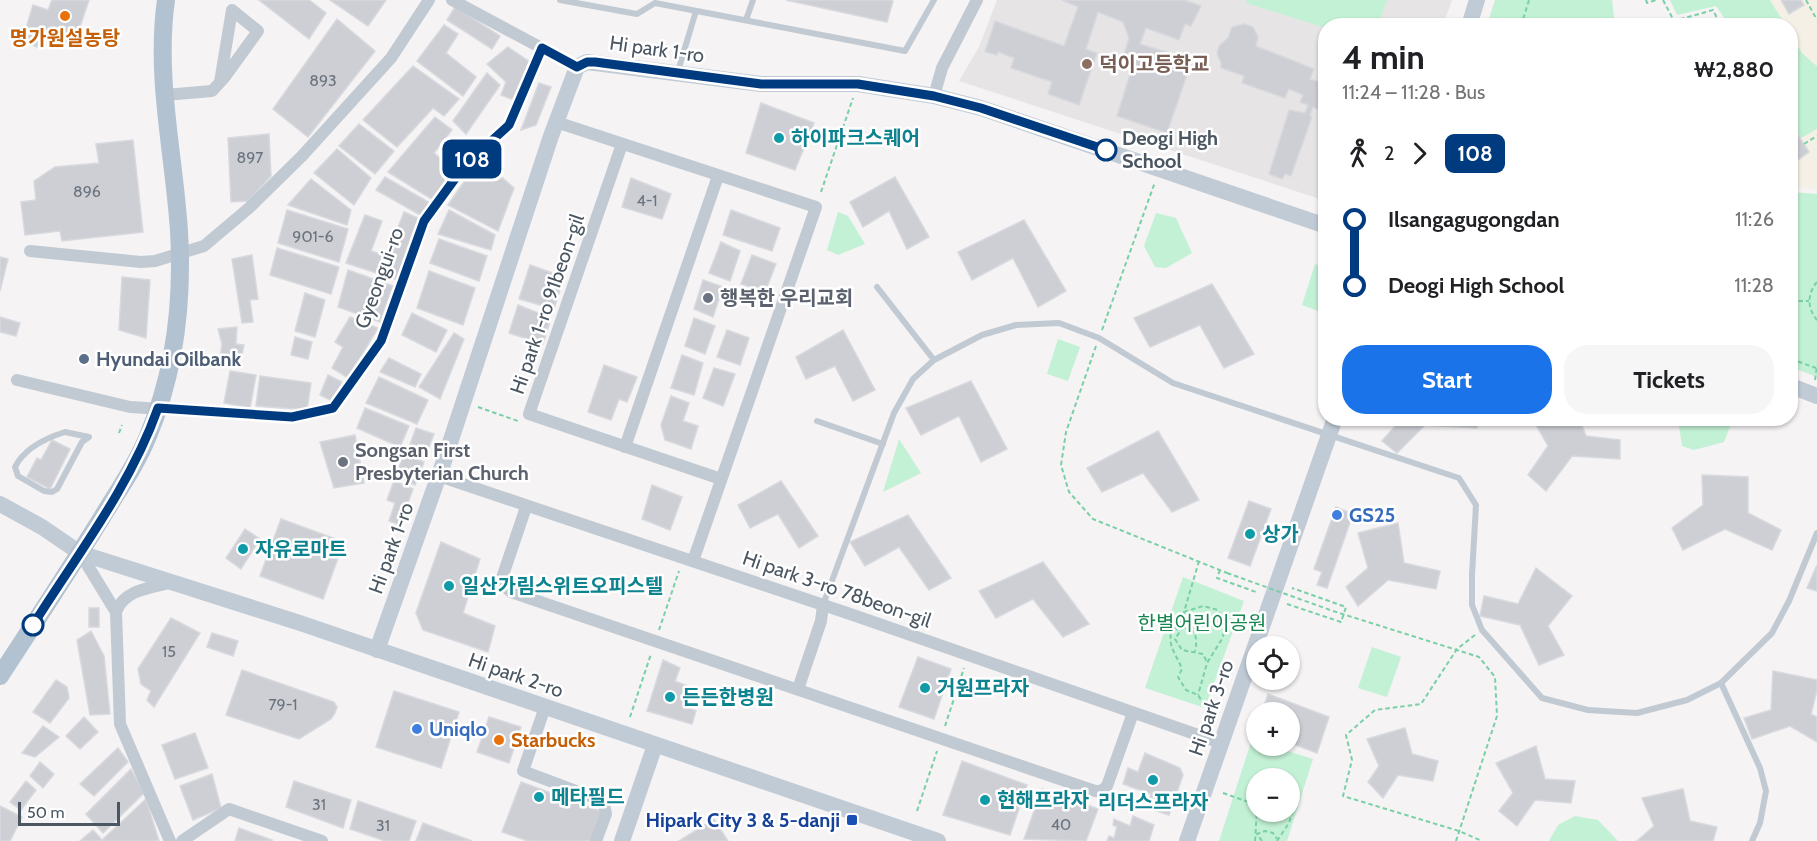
<!DOCTYPE html>
<html lang="en">
<head>
<meta charset="utf-8">
<style>
  body { margin:0; font-family:Cabin,"Noto Sans KR",sans-serif; background:#f6f6f6; color:#202124; height:100vh; display:flex; flex-direction:column; font-size:22px; white-space:nowrap }
  * { box-sizing:border-box; margin:0 }
  p { font-size:20px; color:#757577 }
  .icon { flex:none; width:33px; height:33px; fill:none; stroke:currentColor; stroke-width:2; stroke-linecap:round; stroke-linejoin:round }
  .map { position:relative; flex:1; overflow:hidden }
  .side { position:absolute; left:1318px; top:18px; width:480px; height:408px; display:flex; flex-direction:column; background:#fff; border-radius:24px; box-shadow:0 2px 4px #0004 }
  .side>* { flex:none }
  .badge { padding:0 12px; border-radius:9px; font-size:21px; line-height:39px }
  .buttons { position:absolute; left:1246px; top:636px; display:grid; gap:12px }
  .buttons a { display:grid; place-items:center; width:54px; height:54px; border-radius:50%; background:#fff; box-shadow:0 2px 4px #0004; font-size:30px }
  .scale { position:absolute; left:18px; bottom:15px; width:102px; box-sizing:border-box; padding-left:6px; border:3px solid #4a5661; border-top:0; font-size:16px; line-height:21px; white-space:nowrap; color:#4a5661; -webkit-text-stroke:4px #fff; paint-order:stroke }
  .map>.badge { position:absolute; translate:-50% -50%; box-shadow:0 0 0 3px #fff }
  .legs { display:flex; align-items:center; gap:9px; height:66px; padding:0 24px; font-size:20px }
  .legs p { margin-inline-start:auto }
  .head { display:flex; align-items:center; justify-content:space-between; height:102px; padding:0 24px }
  h1 { font-size:33px; font-weight:700; line-height:45px }
  .cta { display:flex; gap:12px; margin-top:auto; padding:12px 24px }
  .cta a { flex:1; height:69px; border-radius:24px; background:#1a73e8; color:#fff; font-size:24px; font-weight:700; line-height:69px; text-align:center }
  .cta a+a { background:#f6f6f6; color:#202124 }
  ul { padding:0 24px; list-style:none }
  li { display:flex; align-items:center; gap:21px; height:66px; font-size:22px }
  li i { display:grid; place-items:center; width:9px; height:100%; margin:0 8px; background:currentColor }
  li i::after { content:''; width:15px; height:15px; margin:-8px; border:4px solid; border-radius:50%; background:#fff }
  li p { margin-inline-start:auto }
  li:first-child i { background:linear-gradient(#0000 50%,currentColor 0) }
  li:last-child i { background:linear-gradient(currentColor 50%,#0000 0) }
  .map>svg:first-child { display:block }
  .education { fill:#e6e4e5 }
  .green { fill:#c3f1d5; fill-rule:evenodd }
  .sand { fill:#f5f0e5 }
  .building { fill:#cdcfd5; stroke:#d7d9de; stroke-width:1.5 }
  .lines { fill:none; stroke-linecap:round; stroke-linejoin:round }
  .path { stroke:#7ad0a6; stroke-width:2; stroke-dasharray:4.5 3; stroke-linecap:butt }
  .lane { stroke:#c1cad2; stroke-width:6 }
  .street { stroke:#c1cad2; stroke-width:12 }
  .secondary { stroke:#c1cbd6; stroke-width:16 }
  .primary { stroke:#b3c2d1; stroke-width:18 }
  .path-bridge { stroke:#7ad0a6; stroke-width:2; stroke-dasharray:4.5 3; stroke-linecap:butt }
  .line-1-casing { stroke:#fff; stroke-width:14 }
  .line-1 { stroke:#003b80; stroke-width:9 }
  .food-dot { fill:#e8710a; stroke:#fff; stroke-width:2 }
  .education-dot { fill:#8d6e63; stroke:#fff; stroke-width:2 }
  .culture-dot { fill:#0f9aa8; stroke:#fff; stroke-width:2 }
  .stop-1-dot { fill:#fff; stroke:#003b80; stroke-width:3 }
  .worship-dot { fill:#6b7280; stroke:#fff; stroke-width:2 }
  .service-dot { fill:#5c6f8a; stroke:#fff; stroke-width:2 }
  .shop-dot { fill:#3f7fe0; stroke:#fff; stroke-width:2 }
  .transit-dot { fill:#1a4fb4; stroke:#fff; stroke-width:2 }
  .labels { text-anchor:middle; dominant-baseline:central; stroke-width:5; stroke-linejoin:round; paint-order:stroke }
  .number-label { font-size:16px; fill:#6b747e }
  .food-label { font-size:20px; font-weight:bold; fill:#c56008; stroke:#fff }
  .street-label { font-size:20px; fill:#4a5661; stroke:#fff }
  .education-label { font-size:20px; font-weight:bold; fill:#785e54; stroke:#fff; text-anchor:start }
  .culture-label { font-size:20px; font-weight:bold; fill:#0d838f; stroke:#fff; text-anchor:start }
  .stop-label { font-size:20px; font-weight:bold; fill:#4a5661; stroke:#fff; text-anchor:start }
  .worship-label { font-size:20px; font-weight:bold; fill:#5b616d; stroke:#fff; text-anchor:start }
  .service-label { font-size:20px; font-weight:bold; fill:#4e5e75; stroke:#fff; text-anchor:start }
  .shop-label { font-size:20px; font-weight:bold; fill:#366cbe; stroke:#fff; text-anchor:start }
  .park-label { font-size:20px; fill:#17864f; stroke:#fff }
  .transit-label { font-size:20px; font-weight:bold; fill:#164399; stroke:#fff; text-anchor:end }
</style>
</head>
<body>
<div class="map">
<svg width="1817" height="841" viewBox="0 0 1817 841">
  <rect width="100%" height="100%" fill="#f5f3f3"/>
  <path class="education" d="M997,0H1452L1443,25L1326,26V201L959,81L979,47Z"/>
  <g class="green">
    <path d="M1247,0H1387L1378,25L1326,26V28L1246,3Z"/>
    <path d="M1495,0H1612L1615,25H1487Z"/>
    <path d="M1670,0H1770L1786,25H1729L1716,6L1677,15Z"/>
    <path d="M1791,35L1802,53L1817,66V129L1800,139L1791,135Z"/>
    <path d="M1791,192L1817,194V377L1791,367Z"/>
    <path d="M838,212L848,216L865,244L838,255L827,250Z"/>
    <path d="M1156,213L1176,218L1192,253L1166,268L1155,267L1144,246Z"/>
    <path d="M1315,264L1326,269V314L1302,305Z"/>
    <path d="M1058,339L1080,347L1068,381L1047,374Z"/>
    <path d="M1678,419H1731L1732,422L1724,442L1694,450L1682,446Z"/>
    <path d="M899,439L921,473L883,492Z"/>
    <path d="M1183,577L1244,601L1205,708L1145,688Z"/>
    <path d="M1372,647L1401,657L1387,697L1358,688Z"/>
    <path d="M1252,739L1257,741V746H1272L1313,759L1287,841H1219ZM1257,778H1290V812H1257Z"/>
    <path d="M1575,816L1598,820L1618,841H1549L1558,825Z"/>
  </g>
  <g class="sand">
    <path d="M1770,0H1817V66C1804,55 1791,43 1791,26L1786,25Z"/>
    <path d="M1817,129V190L1804,187L1791,188V165L1809,152L1800,139Z"/>
  </g>
  <g class="building">
    <path d="M52,0H89L74,45L41,35L37,47L22,41L33,5L48,10Z"/>
    <path d="M259,0H309L326,13L309,39Z"/>
    <path d="M330,0H386L368,26Z"/>
    <path d="M786,0H890L893,1L887,22Z"/>
    <path d="M1062,0H1184L1201,6L1191,26L1185,24L1179,40L1146,28L1140,44L1192,60L1167,133L1117,116L1131,71L1120,67L1129,38L1123,22L1098,12L1086,49L1097,53L1079,105L1048,94L1052,82L1011,68L1014,58L998,52L997,55L985,52L995,21L1064,46L1078,7Z"/>
    <path d="M1781,0H1801L1804,5L1789,14Z"/>
    <path d="M455,7L500,36L492,49L447,20Z"/>
    <path d="M337,19L375,51L308,137L273,109Z"/>
    <path d="M1244,24L1253,27L1258,37L1256,46L1314,69L1310,79L1326,84V113L1313,107L1310,115L1312,117L1291,176L1285,174L1282,179L1269,174L1289,110L1305,113L1308,105L1300,102L1303,95L1289,89L1285,98L1242,83L1244,76L1221,68V62L1217,54L1219,46L1228,38L1232,27Z"/>
    <path d="M444,25L458,34L446,53L476,77L463,96L417,61Z"/>
    <path d="M508,47L530,62L514,100L501,95L506,82L487,64Z"/>
    <path d="M413,66L459,99L444,116L433,108L397,147L363,120Z"/>
    <path d="M487,73L500,85L466,134L453,121Z"/>
    <path d="M539,83L551,87L536,125L521,130Z"/>
    <path d="M761,103L814,123L795,170L746,153Z"/>
    <path d="M435,117L452,130L434,153L454,170L433,200L388,172Z"/>
    <path d="M359,124L394,151L375,174L339,146Z"/>
    <path d="M1796,132L1809,152L1791,165V135Z"/>
    <path d="M269,134L271,176L248,201L231,202L228,138Z"/>
    <path d="M133,140L143,232L62,241L60,231L25,235L21,202L36,200L34,181L55,167L99,163L96,144Z"/>
    <path d="M337,149L371,178L354,205L314,173Z"/>
    <path d="M475,166H489L514,188L498,231L448,205Z"/>
    <path d="M385,177L430,203L422,216L376,190Z"/>
    <path d="M895,177L929,237L907,249L889,211L863,227L850,202Z"/>
    <path d="M631,178L671,194L662,219L622,207Z"/>
    <path d="M311,179L351,210L347,225L288,205Z"/>
    <path d="M287,210L348,229L339,262L278,243Z"/>
    <path d="M449,210L495,235L491,250L438,234Z"/>
    <path d="M731,210L780,228L772,251L723,235Z"/>
    <path d="M404,212L420,219L398,280L346,263L365,215L382,221L371,251L387,256Z"/>
    <path d="M1024,220L1066,291L1038,307L1013,258L972,280L958,252Z"/>
    <path d="M439,239L487,256L479,281L430,263Z"/>
    <path d="M721,242L740,251L730,281L709,273Z"/>
    <path d="M277,248L339,267L331,294L270,275Z"/>
    <path d="M252,255L258,299L250,300L253,322L242,323L232,259Z"/>
    <path d="M752,255L776,264L765,292L741,284Z"/>
    <path d="M0,257L8,259L0,291Z"/>
    <path d="M530,265L564,277L554,309L519,299Z"/>
    <path d="M348,270L393,286L380,322L338,307Z"/>
    <path d="M429,271L475,288L463,325L417,308Z"/>
    <path d="M122,277L150,280L146,338L119,330Z"/>
    <path d="M703,280L723,287L713,317L694,309Z"/>
    <path d="M1212,284L1254,354L1224,368L1200,325L1150,347L1134,318Z"/>
    <path d="M305,293L325,300L315,337L295,331Z"/>
    <path d="M518,305L551,318L543,344L509,333Z"/>
    <path d="M412,313L447,330L436,352L402,335Z"/>
    <path d="M0,317L20,323L16,336L0,332Z"/>
    <path d="M350,317L378,328L348,378L332,368L343,347L335,342Z"/>
    <path d="M694,318L715,326L705,354L685,346Z"/>
    <path d="M237,327L236,344L244,345L241,359L220,358L222,344L218,329Z"/>
    <path d="M727,330L749,338L740,365L717,357Z"/>
    <path d="M843,330L875,390L853,401L835,366L806,379L796,357Z"/>
    <path d="M454,333L464,339L440,399L419,387Z"/>
    <path d="M295,337L312,342L308,359L291,355Z"/>
    <path d="M682,355L703,363L694,395L671,388Z"/>
    <path d="M389,358L421,374L415,387L380,372Z"/>
    <path d="M604,365L637,377L627,402L619,399L611,420L588,412Z"/>
    <path d="M714,368L735,374L723,406L703,398Z"/>
    <path d="M230,371L256,375L250,408L224,403Z"/>
    <path d="M328,375L342,382L332,401L320,395Z"/>
    <path d="M260,376L311,383L307,410L256,406Z"/>
    <path d="M379,377L428,400L417,424L366,403Z"/>
    <path d="M971,381L1007,449L981,462L959,416L921,435L906,408Z"/>
    <path d="M671,396L689,403L683,421L698,426L691,449L665,440L661,425Z"/>
    <path d="M365,408L409,426L400,447L357,428Z"/>
    <path d="M1402,418H1477V428L1425,425L1397,453L1382,441Z"/>
    <path d="M1532,418H1579L1586,436L1620,440V459L1572,456L1546,491L1528,475L1548,446Z"/>
    <path d="M416,428L434,434L425,457L408,450Z"/>
    <path d="M1158,431L1199,500L1172,512L1143,473L1102,492L1087,468Z"/>
    <path d="M355,435L364,483L334,488L320,442Z"/>
    <path d="M52,440L70,449L50,489L27,477L37,458L41,460Z"/>
    <path d="M404,453L424,462L415,485L396,476Z"/>
    <path d="M1702,475L1748,477V513L1781,530L1772,550L1725,529L1683,550L1672,528L1703,505Z"/>
    <path d="M394,481L413,489L400,525L389,521L395,503L387,500Z"/>
    <path d="M781,481L818,536L799,548L778,514L750,528L738,505Z"/>
    <path d="M652,485L682,497L670,530L642,519Z"/>
    <path d="M1249,501L1271,509L1250,566L1228,558Z"/>
    <path d="M1336,507L1353,514L1327,588L1317,585L1322,572L1314,569Z"/>
    <path d="M908,515L951,578L929,590L899,547L865,566L850,542Z"/>
    <path d="M281,519L344,542L323,599L260,576Z"/>
    <path d="M1398,523L1404,563L1440,571L1436,589L1388,580L1358,606L1346,587L1368,568L1358,533Z"/>
    <path d="M245,529L260,539L241,569L226,558Z"/>
    <path d="M441,542L480,559L463,613L495,626L488,652L423,630L416,613Z"/>
    <path d="M1043,562L1089,624L1063,637L1033,599L996,618L979,591Z"/>
    <path d="M1817,565V591L1807,588Z"/>
    <path d="M1536,568L1572,596L1548,626L1564,655L1539,665L1520,625L1480,616L1484,596L1518,604Z"/>
    <rect x="89" y="608" width="10" height="19"/>
    <path d="M171,618L200,633L154,707L147,700L151,691L141,684L138,669Z"/>
    <path d="M91,631L104,656L110,714L90,715L77,640Z"/>
    <path d="M212,633L238,641L233,656L207,647Z"/>
    <path d="M918,657L951,669L934,719L899,707Z"/>
    <path d="M663,660L680,668L675,681L692,688L686,706L696,711L692,724L647,711Z"/>
    <path d="M242,670L334,702L337,707L335,713L331,719L299,739L226,715Z"/>
    <path d="M1773,671L1817,680V690L1811,714L1817,717V742L1790,726L1752,739L1744,718L1771,710Z"/>
    <path d="M56,680L67,687L69,698L50,723L33,712Z"/>
    <path d="M394,691L459,712L441,768L376,747Z"/>
    <path d="M1268,694L1329,717L1317,753L1290,743V712H1262Z"/>
    <path d="M84,717L98,732L80,749L66,736Z"/>
    <path d="M489,717L521,727L509,763L477,752Z"/>
    <path d="M43,726L59,737L35,757L22,753Z"/>
    <path d="M1405,728L1412,754L1438,761L1433,781L1398,775L1383,798L1368,782L1379,766L1367,739Z"/>
    <path d="M195,733L208,768L175,779L162,745Z"/>
    <path d="M1536,746L1545,779L1575,781L1571,803L1535,800L1517,826L1499,811L1513,793L1496,763Z"/>
    <path d="M118,748L128,762L94,796L80,784Z"/>
    <path d="M1145,753L1180,768L1183,775L1169,815L1147,808L1151,794L1123,784L1128,768L1138,772Z"/>
    <path d="M962,761L1027,785L1010,835L943,815Z"/>
    <path d="M40,762L54,774L43,788L30,776Z"/>
    <path d="M131,769L144,793L103,833L86,814Z"/>
    <path d="M212,774L221,808L193,820L180,786Z"/>
    <path d="M26,781L36,790L21,810L10,802Z"/>
    <path d="M294,781L351,800L343,828L286,807Z"/>
    <path d="M521,782L603,812L593,841H528L502,832Z"/>
    <path d="M1042,789L1098,809L1086,841L1024,839Z"/>
    <path d="M1683,789L1690,821L1717,827L1713,841H1637L1654,826L1642,798Z"/>
    <path d="M146,799L159,841H80L93,830L102,840Z"/>
    <path d="M358,801L416,821L409,841H385L350,829Z"/>
    <path d="M0,806L22,817L10,841H0Z"/>
    <path d="M1133,816L1154,825L1149,841H1107L1109,836L1114,838L1117,827L1113,825L1114,819L1130,826Z"/>
    <path d="M714,819L728,841H679Z"/>
    <path d="M423,823L472,841H416Z"/>
    <path d="M239,828L272,840V841H235Z"/>
  </g>
  <g class="lines">
    <g class="path">
      <path d="M1646,0L1647,3L1656,0"/>
      <path d="M1663,0L1674,21L1713,10L1721,26"/>
      <path d="M1806,0L1817,20"/>
      <path d="M1521,26L1529,0"/>
      <path d="M1804,144L1817,136"/>
      <path d="M821,192L853,98"/>
      <path d="M1817,282C1807,294 1807,308 1817,320"/>
      <path d="M1791,301H1809"/>
      <path d="M1102,330L1155,182"/>
      <path d="M1096,346L1066,432L1061,465L1069,492L1093,519L1227,573"/>
      <path d="M1791,359L1816,368"/>
      <path d="M1815,380L1817,365"/>
      <path d="M478,407L518,421"/>
      <path d="M119,433L122,425"/>
      <path d="M1199,561L1184,612L1183,627L1175,639L1182,650L1203,654L1207,662"/>
      <path d="M1220,570L1217,578L1256,592"/>
      <path d="M1287,604L1341,622L1346,607L1292,588"/>
      <path d="M1333,611L1479,657L1495,677L1497,716L1456,841"/>
      <path d="M1184,612L1203,606L1218,610L1226,626L1222,639L1207,663L1198,695"/>
      <path d="M1183,627C1196,630 1198,638 1195,651"/>
      <path d="M659,630L679,571"/>
      <path d="M1178,630L1173,626C1166,646 1175,651 1182,669L1178,677L1186,690L1198,695L1210,714"/>
      <path d="M1475,635L1457,649L1421,704L1375,710L1346,735L1352,760L1343,796L1459,831L1482,841"/>
      <path d="M630,717L651,654"/>
      <path d="M945,726L964,668"/>
      <path d="M1223,793L1257,805"/>
      <path d="M917,811L937,751"/>
      <path d="M1255,841L1257,809"/>
      <path d="M1262,841L1257,834L1265,831L1273,833L1277,839"/>
      <path d="M1277,841L1289,823L1294,807L1290,797"/>
    </g>
    <g class="lane">
      <path d="M560,0L637,14L655,3L905,51L934,0"/>
      <path d="M746,20L753,0"/>
      <path d="M678,71L696,11"/>
      <path d="M877,287L934,360"/>
      <path d="M817,421L883,444"/>
      <path d="M65,432L89,437L82,442L57,489L52,492L44,491L18,476L15,467C24,449 46,438 65,432Z"/>
      <path d="M823,605L894,413L913,379L934,360L982,335L1016,325L1059,323L1099,338L1173,383L1459,478L1476,505L1472,575V605L1482,630L1542,698L1588,710L1637,713L1687,700L1721,683L1772,633L1789,601L1817,533"/>
      <path d="M1721,683L1760,768L1766,791L1760,823L1752,841"/>
    </g>
    <g class="street">
      <path d="M452,0L577,67"/>
      <path d="M165,95L212,91L224,78L258,31L232,10L220,82"/>
      <path d="M934,96L942,68L977,0"/>
      <path d="M556,122L816,207L693,561"/>
      <path d="M622,144L529,414L721,479"/>
      <path d="M30,251L141,262L155,261L204,246L249,208L302,156L391,58L429,0"/>
      <path d="M17,380L130,407L292,417L333,408L381,341L424,221L465,165L509,125L542,48"/>
      <path d="M625,447L718,176"/>
      <path d="M439,476L856,616L1221,743"/>
      <path d="M526,507L502,578L504,586L511,592L1095,791H1101L1107,786L1133,713"/>
      <path d="M80,553L116,612"/>
      <path d="M798,689L821,621L823,605"/>
      <path d="M545,707L523,771L595,798L604,804L606,814L596,841"/>
      <path d="M170,841L120,724L116,612C124,589 151,588 173,582"/>
      <path d="M182,841L229,809L322,841"/>
    </g>
    <g class="secondary">
      <path d="M1469,26L1477,0"/>
      <path d="M1791,386L1817,396"/>
      <path d="M0,504L42,527L80,553L300,623L938,841"/>
      <path d="M377,650L445,458L551,136L577,67L587,62L761,84H858L934,96L981,108L1326,226"/>
      <path d="M622,841L655,745"/>
      <path d="M1187,841L1335,418"/>
    </g>
    <path class="primary" d="M0,676C34,624 68,572 101,519C117,492 136,466 148,436C175,372 183,300 179,231C174,154 155,77 166,0"/>
    <path class="path-bridge" d="M1227,573L1333,611"/>
  </g>
  <g class="lines">
    <defs>
      <path id="line-1" d="M33,625C77,555 130,487 158,408L292,417L333,408L381,341L424,221L465,165L509,125L542,48L577,67L587,62H595L761,84H858L934,96L981,108L1106,150"/>
    </defs>
    <use href="#line-1" class="line-1-casing"/>
    <use href="#line-1" class="line-1"/>
  </g>
  <g class="food-dot">
    <circle cx="65" cy="16" r="6"/>
    <circle cx="499" cy="740" r="6"/>
  </g>
  <circle class="education-dot" cx="1087" cy="64" r="6"/>
  <g class="culture-dot">
    <circle cx="779" cy="138" r="6"/>
    <circle cx="1250" cy="534" r="6"/>
    <circle cx="243" cy="549" r="6"/>
    <circle cx="449" cy="586" r="6"/>
    <circle cx="925" cy="688" r="6"/>
    <circle cx="670" cy="697" r="6"/>
    <circle cx="1153" cy="780" r="6"/>
    <circle cx="539" cy="797" r="6"/>
    <circle cx="985" cy="800" r="6"/>
  </g>
  <g class="stop-1-dot">
    <circle cx="1106" cy="150" r="10"/>
    <circle cx="33" cy="625" r="10"/>
  </g>
  <g class="worship-dot">
    <circle cx="708" cy="298" r="6"/>
    <circle cx="343" cy="462" r="6"/>
  </g>
  <circle class="service-dot" cx="84" cy="359" r="6"/>
  <g class="shop-dot">
    <circle cx="1337" cy="515" r="6"/>
    <circle cx="417" cy="729" r="6"/>
  </g>
  <rect class="transit-dot" x="846" y="814" width="12" height="12" rx="3"/>
  <g class="labels">
    <g class="number-label">
      <text x="323" y="80">893</text>
      <text x="250" y="157">897</text>
      <text x="87" y="191">896</text>
      <text x="647" y="200">4-1</text>
      <text x="313" y="236">901-6</text>
      <text x="169" y="651">15</text>
      <text x="283" y="704">79-1</text>
      <text x="319" y="804">31</text>
      <text x="1061" y="824">40</text>
      <text x="383" y="825">31</text>
    </g>
    <g class="food-label">
      <text x="65" y="38">명가원설농탕</text>
      <text x="511" y="740" text-anchor="start">Starbucks</text>
    </g>
    <g class="street-label">
      <text transform="translate(657 49) rotate(8)">Hi park 1-ro</text>
      <text transform="translate(379 278) rotate(-70)">Gyeongui-ro</text>
      <text transform="translate(547 304) rotate(-71)">Hi park 1-ro 91beon-gil</text>
      <text transform="translate(391 548) rotate(-70)">Hi park 1-ro</text>
      <text transform="translate(837 589) rotate(19)">Hi park 3-ro 78beon-gil</text>
      <text transform="translate(516 675) rotate(19)">Hi park 2-ro</text>
      <text transform="translate(1211 708) rotate(-71)">Hi park 3-ro</text>
    </g>
    <g class="education-label">
      <text x="1099" y="64">덕이고등학교</text>
    </g>
    <g class="culture-label">
      <text x="791" y="138">하이파크스퀘어</text>
      <text x="1262" y="534">상가</text>
      <text x="255" y="549">자유로마트</text>
      <text x="461" y="586">일산가림스위트오피스텔</text>
      <text x="937" y="688">거원프라자</text>
      <text x="682" y="697">든든한병원</text>
      <text x="551" y="797">메타필드</text>
      <text x="997" y="800">현해프라자</text>
      <text x="1153" y="802" text-anchor="middle">리더스프라자</text>
    </g>
    <g class="stop-label">
      <text x="1122" y="138">Deogi High<tspan x="1122" dy="23">School</tspan></text>
    </g>
    <g class="worship-label">
      <text x="720" y="298">행복한 우리교회</text>
      <text x="355" y="450">Songsan First<tspan x="355" dy="23">Presbyterian Church</tspan></text>
    </g>
    <g class="service-label">
      <text x="96" y="359">Hyundai Oilbank</text>
    </g>
    <g class="shop-label">
      <text x="1349" y="515">GS25</text>
      <text x="429" y="729">Uniqlo</text>
    </g>
    <g class="park-label">
      <text x="1202" y="623">한별어린이공원</text>
    </g>
    <g class="transit-label">
      <text x="840" y="820">Hipark City 3 &amp; 5-danji</text>
    </g>
  </g>
</svg>
<div class="buttons">
<a><svg class="icon" aria-label="locate" viewBox="0 0 24 24"><circle cx="12" cy="12" r="6"/><path d="M12 2v4M12 18v4M2 12h4M18 12h4"/></svg></a>
<a>+</a>
<a>−</a>
</div>
<div class="scale">50 m</div>
<b class="badge" style="left:472px;top:159px;background:#003b80;color:#fff">108</b>
<section class="side">
<div class="head"><div><h1>4 min</h1><p>11:24 – 11:28 · Bus</p></div><b>₩2,880</b></div>
<div class="legs"><svg class="icon" aria-label="walk" viewBox="0 0 24 24"><circle cx="13" cy="4" r="2"/><path d="M13 8l-2 6 4 7M11 14l-3 7M7 12l3-4h3l4 4"/></svg>2<svg class="icon" aria-label="forward" viewBox="0 0 24 24"><path d="M9 5l7 7-7 7"/></svg><b class="badge" style="background:#003b80;color:#fff">108</b></div>
<ul>
<li><i style="color:#003b80"></i><b>Ilsangagugongdan</b><p>11:26</p></li>
<li><i style="color:#003b80"></i><b>Deogi High School</b><p>11:28</p></li>
</ul>
<div class="cta"><a>Start</a><a>Tickets</a></div>
</section>
</div>
</body>
</html>
